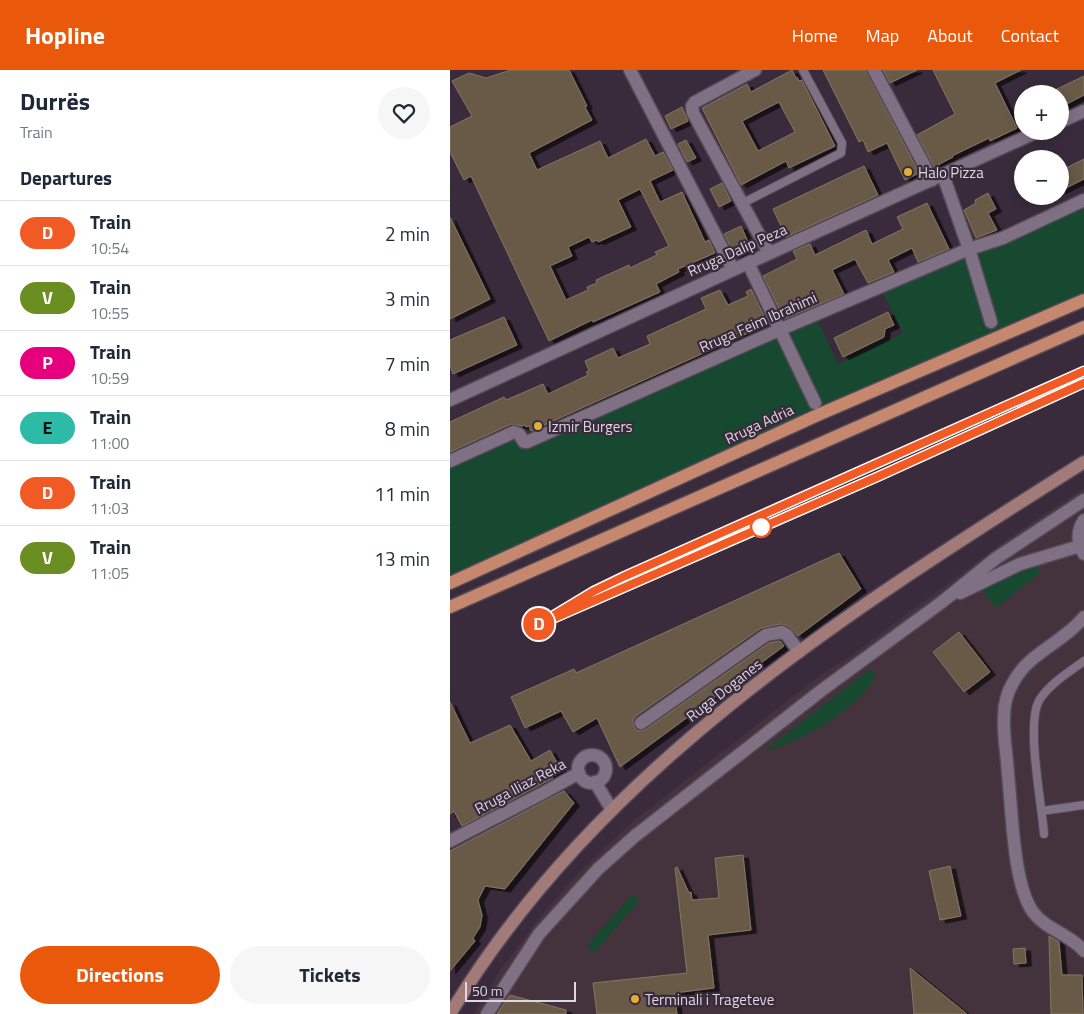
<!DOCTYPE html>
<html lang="en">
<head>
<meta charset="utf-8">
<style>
  body { margin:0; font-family:"Titillium Web",sans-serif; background:#f6f6f7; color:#1f2937; height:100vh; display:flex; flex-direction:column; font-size:19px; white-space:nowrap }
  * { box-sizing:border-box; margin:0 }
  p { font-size:16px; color:#747a83 }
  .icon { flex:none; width:28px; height:28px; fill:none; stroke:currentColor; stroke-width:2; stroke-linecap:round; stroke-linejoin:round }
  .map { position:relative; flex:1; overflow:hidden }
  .details { display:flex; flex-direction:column; background:#fff; width:450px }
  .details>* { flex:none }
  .badge { padding:0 10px; border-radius:16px; font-size:18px; line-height:32px }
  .tools { position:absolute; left:564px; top:15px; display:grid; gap:10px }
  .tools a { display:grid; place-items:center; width:55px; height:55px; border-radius:50%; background:#fff; box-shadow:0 2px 12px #0003; font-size:25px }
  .scale { position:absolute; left:15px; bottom:12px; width:111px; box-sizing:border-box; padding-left:5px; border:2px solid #dfd6e1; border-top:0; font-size:14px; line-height:18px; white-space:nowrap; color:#dfd6e1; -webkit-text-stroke:4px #392b3c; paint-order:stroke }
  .map>.badge { position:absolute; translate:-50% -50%; box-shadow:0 0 0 2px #fff }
  h2 { padding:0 20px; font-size:19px; line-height:45px }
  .round { display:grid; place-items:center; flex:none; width:52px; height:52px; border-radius:26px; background:#f6f6f7 }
  .overview { display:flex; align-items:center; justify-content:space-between; height:85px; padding:0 20px }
  h1 { font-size:24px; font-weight:700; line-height:38px }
  .cta { display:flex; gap:10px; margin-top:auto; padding:10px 20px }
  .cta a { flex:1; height:58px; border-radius:30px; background:#ea580c; color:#fff; font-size:20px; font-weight:700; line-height:58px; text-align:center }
  .cta a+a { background:#f6f6f7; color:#1f2937 }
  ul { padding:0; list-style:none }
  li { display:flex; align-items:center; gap:15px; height:65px; padding:0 20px; border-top:1px solid #e0e1e3 }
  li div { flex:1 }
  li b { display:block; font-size:19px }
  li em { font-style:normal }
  li .badge { min-width:55px; font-weight:700; text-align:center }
  header { display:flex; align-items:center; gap:30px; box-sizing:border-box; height:70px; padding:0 25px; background:#ea580c; color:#fff }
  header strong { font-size:24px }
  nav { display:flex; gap:28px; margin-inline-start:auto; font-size:18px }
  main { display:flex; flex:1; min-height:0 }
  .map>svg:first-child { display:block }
  .industrial { fill:#44333c }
  .green { fill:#174830 }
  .building { fill:#685a47; stroke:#857661; fill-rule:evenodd; filter:url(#shadow) }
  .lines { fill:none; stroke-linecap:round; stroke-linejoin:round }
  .lane-casing { stroke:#554a58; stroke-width:10 }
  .street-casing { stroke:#554a58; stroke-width:15 }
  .secondary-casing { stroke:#554a58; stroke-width:15 }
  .primary-casing { stroke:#554a58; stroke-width:15 }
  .lane { stroke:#807084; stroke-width:8 }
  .street { stroke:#807084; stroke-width:12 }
  .secondary { stroke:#a27b79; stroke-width:12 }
  .primary { stroke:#c5876e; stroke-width:12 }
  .line-casing { stroke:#fff; stroke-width:11 }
  .line { stroke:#f15a24; stroke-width:8 }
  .poi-dot { fill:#e3ae35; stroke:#392b3c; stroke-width:2 }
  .stop-dot { fill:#fff; stroke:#f15a24; stroke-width:2.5 }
  .labels { text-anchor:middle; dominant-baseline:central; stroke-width:4.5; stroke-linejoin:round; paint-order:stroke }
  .poi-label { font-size:15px; fill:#dfd6e1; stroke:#392b3c; text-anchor:start }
  .street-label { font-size:15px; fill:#dfd6e1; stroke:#392b3c }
</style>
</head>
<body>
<header>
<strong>Hopline</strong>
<nav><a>Home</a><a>Map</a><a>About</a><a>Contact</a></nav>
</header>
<main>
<section class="details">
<div class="overview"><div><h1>Durrës</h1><p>Train</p></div><a class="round"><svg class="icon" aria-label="heart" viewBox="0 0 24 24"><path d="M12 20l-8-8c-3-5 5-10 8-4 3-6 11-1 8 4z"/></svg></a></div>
<h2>Departures</h2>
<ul>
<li><span class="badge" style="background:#f15a24;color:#fff">D</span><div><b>Train</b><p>10:54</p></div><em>2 min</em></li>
<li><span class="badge" style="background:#6b8e23;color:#fff">V</span><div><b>Train</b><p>10:55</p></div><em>3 min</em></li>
<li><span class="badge" style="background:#e6007e;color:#fff">P</span><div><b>Train</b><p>10:59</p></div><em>7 min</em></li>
<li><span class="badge" style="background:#2dbaa7;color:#111">E</span><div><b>Train</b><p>11:00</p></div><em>8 min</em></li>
<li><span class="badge" style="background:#f15a24;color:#fff">D</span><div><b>Train</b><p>11:03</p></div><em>11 min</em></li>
<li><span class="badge" style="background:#6b8e23;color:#fff">V</span><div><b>Train</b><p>11:05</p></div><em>13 min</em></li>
</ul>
<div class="cta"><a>Directions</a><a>Tickets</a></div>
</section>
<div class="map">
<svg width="634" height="944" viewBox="0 0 634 944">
  <defs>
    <filter id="shadow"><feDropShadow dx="5.5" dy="3" stdDeviation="0" flood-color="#0009"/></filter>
  </defs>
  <rect width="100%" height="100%" fill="#392b3c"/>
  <path class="industrial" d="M634,418V944H24L49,902L88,849L130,801L186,749L372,604L399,587L559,468Z"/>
  <g class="green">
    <path d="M634,137V228L0,507V398L64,369L72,380L368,251L388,294L453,263L433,223L500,189L555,173Z"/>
    <path d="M585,496L589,499V504L546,538L532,520Z"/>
    <path d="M419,600L424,601C426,609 420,615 415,621C394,647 346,674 314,681Z"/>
    <path d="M182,825L188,827V833L148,878L145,881L140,880L138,877L140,872Z"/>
  </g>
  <g class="building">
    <path d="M61,0H119L137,36L135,37L142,50L79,83L87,100L150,71L158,88L196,69L205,86L213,82L223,100L200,111L210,132L232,122L255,172L259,170L265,183L228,199L229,202L206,214L210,222L143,252L142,250L99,271L21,106L14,110L0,82V57L22,46L2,11L19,3L36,8ZM190,119L219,176L205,182L207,185L180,198L179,195L146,210L147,213L137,217L138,220L116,230L100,196L122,186L118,177L139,167L142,172L147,170L148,172L181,157L168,130Z"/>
    <path d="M342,0L346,8L347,7L349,11L352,10L385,76L339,98L336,91L291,115L252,38L297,14L301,22ZM329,32L345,62L308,81L292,51Z"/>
    <path d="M373,0H416L469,103L455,110L437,73L418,82L413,70L409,72Z"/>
    <path d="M433,0H467L440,13Z"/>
    <path d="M483,0H571L545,13L567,58L540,71L539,68L502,86L503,87L484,97L467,65L505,44Z"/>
    <path d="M634,6V25L613,36L610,30V24H607L605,20Z"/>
    <path d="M232,37L238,51L221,59L215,46Z"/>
    <path d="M236,70L246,88L237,92L228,74Z"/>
    <path d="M634,89V109L610,121V101Z"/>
    <path d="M414,96L428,125L336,167L323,139Z"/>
    <path d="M272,113L281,131L269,137L260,119Z"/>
    <path d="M538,123L546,139L538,143L547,160L526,168L514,140L526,133L525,130Z"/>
    <path d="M477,133L499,179L468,192L462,178L438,190L444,202L418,213L405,189L382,200L394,224L334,249L313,206L347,189L343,181L360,174L365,185L416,160L422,174L453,159L447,147Z"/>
    <path d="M0,147L40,229L0,249Z"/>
    <path d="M291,156L301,179L285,186L274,164Z"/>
    <path d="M301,219L318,254L81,361L79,356L76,357L75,355L72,356L61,354L0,382V352L54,327L56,330L93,314L98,324L138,305L136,302L139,301L135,291L163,278L168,288L200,274L197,266L256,239L251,228L270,220L278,235L298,226L296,222Z"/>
    <path d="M438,242L444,255L435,259L434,267L393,287L384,268Z"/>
    <path d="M54,247L67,275L3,304L0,296V270Z"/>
    <path d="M389,483L411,519L348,566L341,558L336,555L330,554L311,558L186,646L183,650L184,657L188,661L195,660L319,573L330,571L334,576L170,697L147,648L123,662L111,641L75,658L61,627L124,599L126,603Z"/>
    <path d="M509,562L540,602L514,622L483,582Z"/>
    <path d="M0,632L20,673L60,655L81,691L100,680L111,700L101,706L103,708L12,756L4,741L0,744Z"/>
    <path d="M114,721L124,733L55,819L35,816L28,830L32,845L30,857L23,868L25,871L0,901V781Z"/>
    <path d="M293,785L301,860L258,865L264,918L224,923L227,944H147L143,913L237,903L225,798L227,797L239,823L241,822L242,830L269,828L265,788Z"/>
    <path d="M500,796L511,846L490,850L479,801Z"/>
    <path d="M599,866L609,872L612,905H632L633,944H601Z"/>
    <path d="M575,878L576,893L564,894L563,879Z"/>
    <path d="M460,898L517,944H464Z"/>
    <path d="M60,925L116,940V944H47Z"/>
  </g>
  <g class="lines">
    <defs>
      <g id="lane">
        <path d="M293,133L391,83L392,73L353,0"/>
        <path d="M592,741L634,735"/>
        <path d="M594,764C592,734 575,652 590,629C601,613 619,602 634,591"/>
      </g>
      <g id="street">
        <path d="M180,0L283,199"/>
        <path d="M305,0L245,32L242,36L243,43L319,183"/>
        <path d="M424,0L482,110"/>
        <path d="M610,52L634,41"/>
        <path d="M493,105L519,179L541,252"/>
        <path d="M298,193L365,333"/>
        <path d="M0,330L298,193L589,61"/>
        <path d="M0,391L64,362L69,364L74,372H77L329,260L519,179L553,168L634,130"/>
        <path d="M634,450C627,461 627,473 634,484"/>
        <path d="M510,523L570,494L630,476"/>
        <path d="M634,547C614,572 579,583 564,611C557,622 554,634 554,647C553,666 557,685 558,704C562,739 563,815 583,842C596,860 620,864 634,881"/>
        <path d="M191,653L316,565L332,562L337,565L349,582"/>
        <circle cx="142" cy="699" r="14"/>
        <path d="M145,712L162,740"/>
        <path d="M0,771L93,723L129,703"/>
        <path d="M37,944L89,864L148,799L185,766L372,620L492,532L545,489L634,430"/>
      </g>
      <path id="secondary" d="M0,944C148,698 397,542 634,392"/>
      <g id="primary">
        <path d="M0,513L370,344L634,230"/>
        <path d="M0,537L634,257"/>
      </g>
    </defs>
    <use href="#lane" class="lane-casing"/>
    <use href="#street" class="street-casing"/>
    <use href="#secondary" class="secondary-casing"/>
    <use href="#primary" class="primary-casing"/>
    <use href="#lane" class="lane"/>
    <use href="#street" class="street"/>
    <use href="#secondary" class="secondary"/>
    <use href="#primary" class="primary"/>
  </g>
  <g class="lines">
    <defs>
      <path id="line" d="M634,301L175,506L144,521L86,556L427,407L634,313"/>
    </defs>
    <use href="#line" class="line-casing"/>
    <use href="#line" class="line"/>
  </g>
  <g class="poi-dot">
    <circle cx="458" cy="102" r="5"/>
    <circle cx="88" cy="356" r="5"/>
    <circle cx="185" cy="929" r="5"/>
  </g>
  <circle class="stop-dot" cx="311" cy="457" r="10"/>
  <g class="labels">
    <g class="poi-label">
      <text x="468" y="102">Halo Pizza</text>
      <text x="98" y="356">Izmir Burgers</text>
      <text x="195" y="929">Terminali i Trageteve</text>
    </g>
    <g class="street-label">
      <text transform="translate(287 180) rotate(-24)">Rruga Dalip Peza</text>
      <text transform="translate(308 252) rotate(-24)">Rruga Feim Ibrahimi</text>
      <text transform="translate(309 354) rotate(-25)">Rruga Adria</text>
      <text transform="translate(274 620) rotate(-38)">Ruga Doganes</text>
      <text transform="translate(70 716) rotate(-28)">Rruga Iliaz Reka</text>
    </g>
  </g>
</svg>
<div class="tools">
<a>+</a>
<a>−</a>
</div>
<div class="scale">50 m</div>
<b class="badge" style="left:89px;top:554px;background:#f15a24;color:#fff">D</b>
</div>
</main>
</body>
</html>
